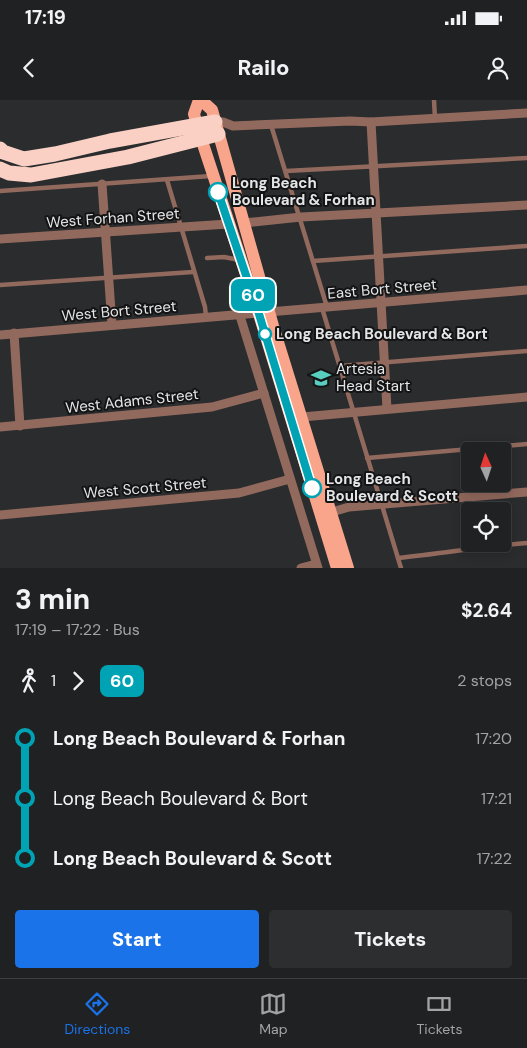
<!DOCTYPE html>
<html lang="en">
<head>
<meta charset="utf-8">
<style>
  body { margin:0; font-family:"DM Sans",sans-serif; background:#2d2e2f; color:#f1f3f6; height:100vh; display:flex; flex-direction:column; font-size:19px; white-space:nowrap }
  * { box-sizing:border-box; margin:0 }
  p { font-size:16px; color:#a2a3a5 }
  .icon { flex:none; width:28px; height:28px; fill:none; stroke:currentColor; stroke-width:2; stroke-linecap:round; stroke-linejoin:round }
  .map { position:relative; height:468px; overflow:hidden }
  .drawer { display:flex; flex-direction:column; background:#202122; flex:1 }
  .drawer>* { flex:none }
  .badge { padding:0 10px; border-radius:8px; font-size:18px; line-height:32px }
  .needle { width:32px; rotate:357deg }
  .controls { position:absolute; left:461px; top:342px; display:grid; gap:10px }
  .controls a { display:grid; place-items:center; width:50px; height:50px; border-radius:5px; background:#202122; box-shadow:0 2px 12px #0003,0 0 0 1px #3d3e40; font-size:25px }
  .map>.badge { position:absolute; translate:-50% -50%; box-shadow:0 0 0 2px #fff }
  .legs { display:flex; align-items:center; gap:8px; height:55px; padding:0 15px; font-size:16px }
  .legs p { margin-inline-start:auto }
  .summary { display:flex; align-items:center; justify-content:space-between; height:85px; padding:0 15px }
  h1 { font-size:28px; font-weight:800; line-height:38px }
  .primary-button { display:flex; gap:10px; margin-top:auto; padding:10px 15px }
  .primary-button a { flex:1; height:58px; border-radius:5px; background:#1a73e8; color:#fff; font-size:20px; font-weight:800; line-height:58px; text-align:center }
  .primary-button a+a { background:#2d2e2f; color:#f1f3f6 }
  ul { padding:0 15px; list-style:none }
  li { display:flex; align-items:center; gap:18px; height:60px; font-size:19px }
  li i { display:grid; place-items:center; width:8px; height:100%; margin:0 6px; background:currentColor }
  li i::after { content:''; width:12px; height:12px; margin:-6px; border:4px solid; border-radius:50%; background:#202122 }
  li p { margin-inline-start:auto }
  li:first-child i { background:linear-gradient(#0000 50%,currentColor 0) }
  li:last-child i { background:linear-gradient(currentColor 50%,#0000 0) }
  .status { display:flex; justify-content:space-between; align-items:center; height:35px; padding:0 25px; background:#202122; direction:ltr }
  .status svg { height:14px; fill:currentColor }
  header { display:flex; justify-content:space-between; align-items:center; height:65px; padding:0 15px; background:#202122; font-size:22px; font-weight:800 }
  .menu { display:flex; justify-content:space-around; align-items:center; height:70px; border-top:1px solid #3d3e40; background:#202122; font-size:14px; color:#a2a3a5 }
  .menu a { display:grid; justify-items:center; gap:2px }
  .menu .selected { color:#1a73e8 }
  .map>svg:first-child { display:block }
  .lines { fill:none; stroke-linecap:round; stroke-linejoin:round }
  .lane { stroke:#92695d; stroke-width:4.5 }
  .street { stroke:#92695d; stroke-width:9 }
  .primary { stroke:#f8a58b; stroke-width:12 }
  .highway { stroke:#f9d0c3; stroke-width:15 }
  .line-1-casing { stroke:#fff; stroke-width:11 }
  .line-1 { stroke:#00a3b4; stroke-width:8 }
  .stop-1-dot { fill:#fff; stroke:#00a3b4; stroke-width:2.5 }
  .labels { text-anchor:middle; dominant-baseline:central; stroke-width:4; stroke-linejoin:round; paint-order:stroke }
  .stop-label { font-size:15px; font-weight:bold; fill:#e4e5e7; stroke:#141415; text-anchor:start }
  .street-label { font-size:15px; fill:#e4e5e7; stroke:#141415 }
  .poi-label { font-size:15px; fill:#e4e5e7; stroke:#141415; text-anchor:start }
</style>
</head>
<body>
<div class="status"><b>17:19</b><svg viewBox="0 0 49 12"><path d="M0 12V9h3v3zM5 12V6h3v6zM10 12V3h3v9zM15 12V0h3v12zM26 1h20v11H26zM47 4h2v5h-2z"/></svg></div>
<header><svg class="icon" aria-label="back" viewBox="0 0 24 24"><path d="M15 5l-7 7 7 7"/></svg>Railo<svg class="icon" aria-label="person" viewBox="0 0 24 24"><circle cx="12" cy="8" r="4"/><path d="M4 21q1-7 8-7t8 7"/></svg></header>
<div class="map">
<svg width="527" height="468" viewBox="0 0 527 468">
  <rect width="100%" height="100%" fill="#2a2c2e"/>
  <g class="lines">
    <g class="lane">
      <path d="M434,0L435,19"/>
      <path d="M271,25L327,207"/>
      <path d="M286,71L527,58"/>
      <path d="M167,80L205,207L206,217"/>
      <path d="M0,91L211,76"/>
      <path d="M207,158L224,157L239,160"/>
      <path d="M313,161L527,146"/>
      <path d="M0,185L193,172"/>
      <path d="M322,208L401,468"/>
      <path d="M340,266L527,251"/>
      <path d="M367,358L527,344"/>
      <path d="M398,458C441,454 484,446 527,443"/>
    </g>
    <g class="street">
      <path d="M215,22H223L233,26L350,21L371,22L527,13"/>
      <path d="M371,22L387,309"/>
      <path d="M102,84L112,225"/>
      <path d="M244,123L301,117L527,105"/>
      <path d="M0,139L228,124"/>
      <path d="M240,216L318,468"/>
      <path d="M14,233L20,326"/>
      <path d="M0,235L527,190"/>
      <path d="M302,317L527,297"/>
      <path d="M0,327L212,307L264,293"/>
      <path d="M332,412L349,407L527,392"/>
      <path d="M0,415L239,393L290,379"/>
      <path d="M301,468L316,464"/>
    </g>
    <g class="primary">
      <path d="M199,0L194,14L199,32L259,214L337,468"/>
      <path d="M201,0L212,10L273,226L348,468"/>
    </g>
    <g class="highway">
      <path d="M0,49L3,52L24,59L55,54L110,41L215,22"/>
      <path d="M0,69L9,73L31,75L128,57L218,34"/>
    </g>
  </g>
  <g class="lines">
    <defs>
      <path id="line-1" d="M218,92L259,214L312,388"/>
    </defs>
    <use href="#line-1" class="line-1-casing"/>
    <use href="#line-1" class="line-1"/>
  </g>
  <defs>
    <symbol id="school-bare" viewBox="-9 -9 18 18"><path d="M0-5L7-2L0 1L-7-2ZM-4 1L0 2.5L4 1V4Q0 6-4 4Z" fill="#58cec0" stroke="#141415" stroke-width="2.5" paint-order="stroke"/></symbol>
  </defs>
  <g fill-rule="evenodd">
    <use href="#school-bare" x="307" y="264" width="28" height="28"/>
  </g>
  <g class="stop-1-dot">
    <circle cx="218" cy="92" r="9"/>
    <circle cx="265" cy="234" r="6"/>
    <circle cx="312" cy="388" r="9"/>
  </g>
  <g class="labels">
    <g class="stop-label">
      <text x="232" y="83">Long Beach<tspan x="232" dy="17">Boulevard &amp; Forhan</tspan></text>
      <text x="276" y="234">Long Beach Boulevard &amp; Bort</text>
      <text x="326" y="379">Long Beach<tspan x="326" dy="17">Boulevard &amp; Scott</tspan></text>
    </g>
    <g class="street-label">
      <text transform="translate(113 118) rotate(-4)">West Forhan Street</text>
      <text transform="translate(382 189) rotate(-5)">East Bort Street</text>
      <text transform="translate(119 211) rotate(-5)">West Bort Street</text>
      <text transform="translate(132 301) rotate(-6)">West Adams Street</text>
      <text transform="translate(145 388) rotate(-5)">West Scott Street</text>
    </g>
    <g class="poi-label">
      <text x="336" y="269">Artesia<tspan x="336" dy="17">Head Start</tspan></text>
    </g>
  </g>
</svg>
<div class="controls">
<a><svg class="needle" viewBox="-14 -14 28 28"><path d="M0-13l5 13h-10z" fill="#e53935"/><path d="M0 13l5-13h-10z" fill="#a2a3a5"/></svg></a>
<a><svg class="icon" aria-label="locate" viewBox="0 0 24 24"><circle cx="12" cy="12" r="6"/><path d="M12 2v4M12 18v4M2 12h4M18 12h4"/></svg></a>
</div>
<b class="badge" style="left:253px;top:195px;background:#00a3b4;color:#fff">60</b>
</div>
<section class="drawer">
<div class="summary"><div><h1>3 min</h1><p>17:19 – 17:22 · Bus</p></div><b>$2.64</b></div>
<div class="legs"><svg class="icon" aria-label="walk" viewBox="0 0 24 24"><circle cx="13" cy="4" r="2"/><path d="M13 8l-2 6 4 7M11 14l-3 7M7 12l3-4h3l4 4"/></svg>1<svg class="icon" aria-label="forward" viewBox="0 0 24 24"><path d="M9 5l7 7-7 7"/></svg><b class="badge" style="background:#00a3b4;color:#fff">60</b><p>2 stops</p></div>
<ul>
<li><i style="color:#00a3b4"></i><b>Long Beach Boulevard &amp; Forhan</b><p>17:20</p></li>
<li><i style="color:#00a3b4"></i><span>Long Beach Boulevard &amp; Bort</span><p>17:21</p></li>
<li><i style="color:#00a3b4"></i><b>Long Beach Boulevard &amp; Scott</b><p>17:22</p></li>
</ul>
<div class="primary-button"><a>Start</a><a>Tickets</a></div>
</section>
<nav class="menu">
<a class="selected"><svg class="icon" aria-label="directions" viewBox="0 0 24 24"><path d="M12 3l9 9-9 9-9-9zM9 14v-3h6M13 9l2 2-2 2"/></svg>Directions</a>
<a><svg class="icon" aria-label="map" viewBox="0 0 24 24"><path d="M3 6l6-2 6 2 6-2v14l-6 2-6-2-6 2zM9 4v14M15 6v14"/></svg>Map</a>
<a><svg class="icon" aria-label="tickets" viewBox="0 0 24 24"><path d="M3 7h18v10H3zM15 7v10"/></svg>Tickets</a>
</nav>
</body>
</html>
